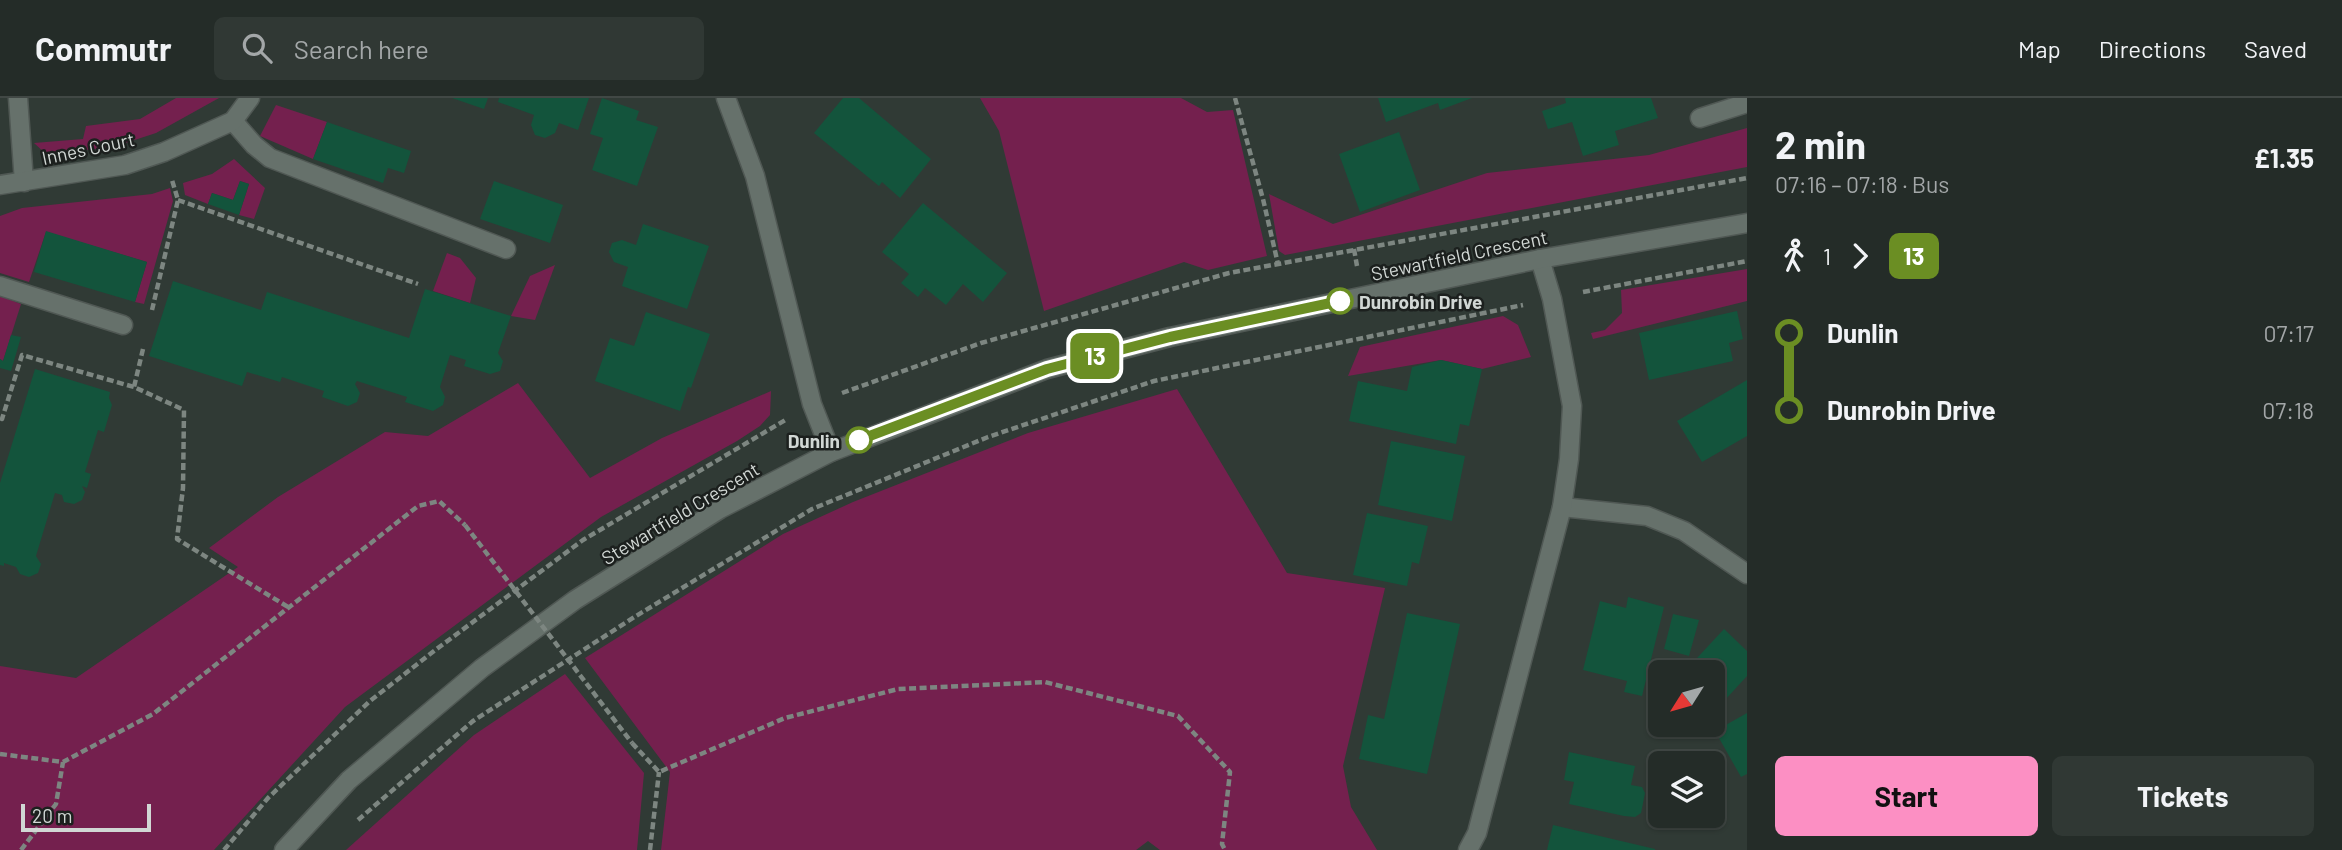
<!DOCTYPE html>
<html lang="en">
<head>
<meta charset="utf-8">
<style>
  body { margin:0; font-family:Barlow,sans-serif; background:#303834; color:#f1f3f6; height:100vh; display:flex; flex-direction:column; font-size:26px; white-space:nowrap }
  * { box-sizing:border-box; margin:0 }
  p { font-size:23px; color:#a3a7a8 }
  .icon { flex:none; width:38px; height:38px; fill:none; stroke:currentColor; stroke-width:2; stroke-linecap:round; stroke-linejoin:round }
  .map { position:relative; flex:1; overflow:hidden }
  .side { display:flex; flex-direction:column; background:#242c28; width:595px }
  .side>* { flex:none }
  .badge { padding:0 14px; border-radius:10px; font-size:24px; line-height:46px }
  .needle { width:46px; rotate:233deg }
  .controls { position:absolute; left:1648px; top:562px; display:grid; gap:14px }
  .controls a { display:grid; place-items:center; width:77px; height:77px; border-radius:10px; background:#242c28; box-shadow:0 2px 5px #0004,0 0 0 2px #414845; font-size:35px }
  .scale { position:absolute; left:21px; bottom:18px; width:130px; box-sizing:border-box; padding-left:7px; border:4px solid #d1d7d4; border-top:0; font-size:19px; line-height:24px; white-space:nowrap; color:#d1d7d4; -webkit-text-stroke:5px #1c201e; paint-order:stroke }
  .map>.badge { position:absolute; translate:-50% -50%; box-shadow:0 0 0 4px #fff }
  .legs { display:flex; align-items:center; gap:10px; height:77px; padding:0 28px; font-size:23px }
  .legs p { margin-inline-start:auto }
  .headline { display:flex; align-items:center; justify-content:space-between; height:119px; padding:0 28px }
  h1 { font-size:38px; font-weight:700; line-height:52px }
  .primary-button { display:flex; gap:14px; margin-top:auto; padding:14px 28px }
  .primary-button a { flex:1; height:80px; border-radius:10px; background:#fc8fc3; color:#111; font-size:28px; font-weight:700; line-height:80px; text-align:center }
  .primary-button a+a { background:#303834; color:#f1f3f6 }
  ul { padding:0 28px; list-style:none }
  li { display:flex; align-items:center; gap:24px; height:77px; font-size:26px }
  li i { display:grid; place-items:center; width:10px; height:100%; margin:0 9px; background:currentColor }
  li i::after { content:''; width:18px; height:18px; margin:-9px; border:5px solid; border-radius:50%; background:#242c28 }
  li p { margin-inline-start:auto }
  li:first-child i { background:linear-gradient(#0000 50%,currentColor 0) }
  li:last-child i { background:linear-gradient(currentColor 50%,#0000 0) }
  header { display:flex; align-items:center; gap:42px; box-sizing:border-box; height:98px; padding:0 35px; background:#242c28; border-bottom:2px solid #414845 }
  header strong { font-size:33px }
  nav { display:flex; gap:38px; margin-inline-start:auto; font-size:24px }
  .search { width:490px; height:63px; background:#303834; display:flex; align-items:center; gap:18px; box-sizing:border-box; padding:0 24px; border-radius:10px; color:#a3a7a8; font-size:26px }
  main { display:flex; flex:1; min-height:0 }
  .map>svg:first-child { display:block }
  .green { fill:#74204e }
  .building { fill:#13543c }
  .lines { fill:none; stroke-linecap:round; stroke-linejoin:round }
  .service-casing { stroke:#505854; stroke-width:21 }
  .minor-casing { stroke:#505854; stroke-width:21 }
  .tertiary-casing { stroke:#505854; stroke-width:21 }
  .path { stroke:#7d8681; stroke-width:4.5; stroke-dasharray:7 3.5; stroke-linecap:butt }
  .service { stroke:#66716b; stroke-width:18 }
  .minor { stroke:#66716b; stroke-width:18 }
  .tertiary { stroke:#66716b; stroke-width:18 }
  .path-bridge { stroke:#7d8681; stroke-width:4.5; stroke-dasharray:7 3.5; stroke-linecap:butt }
  .line-1-casing { stroke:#fff; stroke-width:16 }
  .line-1 { stroke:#6b8e23; stroke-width:10 }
  .stop-1-dot { fill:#fff; stroke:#6b8e23; stroke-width:3.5 }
  .labels { text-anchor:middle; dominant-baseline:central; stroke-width:5; stroke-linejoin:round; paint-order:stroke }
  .street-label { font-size:19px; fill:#d1d7d4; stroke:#1c201e }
  .stop-label { font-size:19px; font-weight:bold; fill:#d1d7d4; stroke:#1c201e; text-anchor:start }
</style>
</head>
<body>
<header>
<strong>Commutr</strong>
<div class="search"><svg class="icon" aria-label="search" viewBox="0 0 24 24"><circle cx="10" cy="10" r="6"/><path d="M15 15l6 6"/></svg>Search here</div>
<nav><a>Map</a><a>Directions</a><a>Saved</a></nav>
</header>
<main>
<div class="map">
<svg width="1747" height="752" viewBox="0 0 1747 752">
  <rect width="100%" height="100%" fill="#303a35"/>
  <g class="green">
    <path d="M176,0H219L156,35L110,50L45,55L34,45L83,41L86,28L140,21Z"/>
    <path d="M980,0H1181L1207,14L1233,12L1267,158L1208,172L1184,164L1044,213L999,33Z"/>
    <path d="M276,7L327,24L313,61L260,38Z"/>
    <path d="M1747,30V69L1285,157L1279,153L1269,96L1333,126L1487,75L1649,57Z"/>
    <path d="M234,61L265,90L254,121L239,117L249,86L240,83L233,102L212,95L208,106L185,97L183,85L212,76Z"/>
    <path d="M170,90L173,103L144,206L135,204L147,164L46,134L29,184L0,175V118L22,110L152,96Z"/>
    <path d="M447,155L460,160L476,180L470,205L433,193Z"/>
    <path d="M555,167L535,222L511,218L530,178Z"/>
    <path d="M1747,171V203L1593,241L1591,235L1605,232L1622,215L1621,192Z"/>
    <path d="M0,198L21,206L3,263L0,261Z"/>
    <path d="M1503,218L1518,227L1531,259L1482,271L1441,262L1348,278L1360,249Z"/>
    <path d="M518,285L590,380L662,340L771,293L770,317L760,328L737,343L601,419L345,609L214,752H0V568L76,580L238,469L209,450L278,399L385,334L428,338Z"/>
    <path d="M1177,291L1287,475L1385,490L1343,668L1351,709L1377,752H1160L1148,743L1136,752H661L670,674L585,560L783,436L853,404L1028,335Z"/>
    <path d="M565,576L644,675L637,752H346L474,637Z"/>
  </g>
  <g class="building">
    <path d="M452,0H488L484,11Z"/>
    <path d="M499,0H589L578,32L559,25L555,35L545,40L535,37L531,27L534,17L498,4Z"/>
    <path d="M602,0L639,13L636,22L658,29L637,88L592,72L603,40L590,36Z"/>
    <path d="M843,0H859L931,61L900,100L882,84L879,88L814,35Z"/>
    <path d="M1378,0H1472L1440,12L1438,5L1386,24Z"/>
    <path d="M1565,0H1651L1658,20L1615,33L1619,47L1583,58L1572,24L1548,31L1542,13L1566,5Z"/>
    <path d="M327,24L411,53L404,75L388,70L383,85L313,61Z"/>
    <path d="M1399,34L1420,92L1360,114L1339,56Z"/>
    <path d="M240,83L249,86L239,117L208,106L212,95L233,102Z"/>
    <path d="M494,83L563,107L550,145L480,121Z"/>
    <path d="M923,105L1007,175L983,204L963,186L946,207L925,190L918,199L901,185L909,176L882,154Z"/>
    <path d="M643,126L709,148L687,211L622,188L628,169L614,164L609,154L612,145L622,142L636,147Z"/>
    <path d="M46,133L147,164L135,204L34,174Z"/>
    <path d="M173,183L261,212L267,194L409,240L425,191L511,218L498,255L503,263L500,273L490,276L464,268L466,262L450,257L440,289L445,299L443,307L433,313L405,304L407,299L357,283L355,286L360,295L357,304L348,308L322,299L324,293L282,279L280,284L247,274L242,288L149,258Z"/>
    <path d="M1737,213L1743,241L1729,245L1733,263L1649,282L1639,235Z"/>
    <path d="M646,214L710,236L691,290L688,289L680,313L595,283L610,240L634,248Z"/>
    <path d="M11,237L21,239L11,273L0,270V261L3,263Z"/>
    <path d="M1441,262L1482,271L1469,328L1460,326L1456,346L1349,323L1358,283L1407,293L1412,269Z"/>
    <path d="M35,271L110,294L109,300L112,307L104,334L98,332L85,374L91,376L87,390L82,388L85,394L82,402L74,406L64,404L62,397L55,395L36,458L41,466L38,475L29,479L20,476L16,469L4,465V468L0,467V385Z"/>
    <path d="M1747,282V338L1702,364L1677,323Z"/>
    <path d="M1391,343L1465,358L1452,423L1378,407Z"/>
    <path d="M1367,415L1428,428L1419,466L1412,464L1407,488L1353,477Z"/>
    <path d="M1628,499L1664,509L1642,598L1624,594L1627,583L1583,572L1600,503L1626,510Z"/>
    <path d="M1407,515L1460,526L1427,676L1359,661L1368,617L1384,621Z"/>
    <path d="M1673,516L1699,522L1689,558L1664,551Z"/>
    <path d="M1724,531L1747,553V578L1713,615V574H1684Z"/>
    <path d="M1747,615V676L1741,679L1715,633Z"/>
    <path d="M1569,654L1635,668L1631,687L1642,689L1645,695L1641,715L1635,719L1624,718L1569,706L1574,684L1564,682Z"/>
    <path d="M1553,727L1655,751V752H1547Z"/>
  </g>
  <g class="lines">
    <defs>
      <g id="service">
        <path d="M18,0L24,84"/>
        <path d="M233,23L254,47L270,60L506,151"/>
        <path d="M0,188L123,227"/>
      </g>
      <g id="minor">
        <path d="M726,0L755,78L812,306L831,354"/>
        <path d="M1700,20L1747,5"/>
        <path d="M0,87L125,67L164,54L233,23L250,0"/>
        <path d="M1562,409L1647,418L1684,433L1747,476"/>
        <path d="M1468,752L1477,735L1562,409L1569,361L1572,308L1552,201L1540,161"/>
      </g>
      <path id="tertiary" d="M284,752L349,682L482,570L575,502L720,411L831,354L1047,271L1170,239L1540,161L1747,125"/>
    </defs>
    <use href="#service" class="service-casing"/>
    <use href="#minor" class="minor-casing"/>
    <use href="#tertiary" class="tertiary-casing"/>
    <g class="path">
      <path d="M1235,0L1263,101L1278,166"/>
      <path d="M178,102L418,186"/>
      <path d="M1354,151L1357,168"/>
      <path d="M1583,194L1747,163"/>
      <path d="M152,212L178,102L172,82"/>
      <path d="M143,251L134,289L184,312L183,390L177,441L288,509"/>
      <path d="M842,295L981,245L1229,175L1747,80"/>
      <path d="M0,320L2,321L22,257L134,289"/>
      <path d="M632,645L659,674L785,620L898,591L1045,584L1178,618L1230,674L1222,746L1225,752"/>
      <path d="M0,656L63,664L153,616L418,408L439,403L465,427"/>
      <path d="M358,722L473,623L636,518L812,411L988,339L1154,283L1523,207"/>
      <path d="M21,752L56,706L63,664"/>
      <path d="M224,752L268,700L370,603L434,553L583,442L787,321"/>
      <path d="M650,752L659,674"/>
    </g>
    <use href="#service" class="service"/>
    <use href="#minor" class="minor"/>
    <use href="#tertiary" class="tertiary"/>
    <path class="path-bridge" d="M465,427L632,645"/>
  </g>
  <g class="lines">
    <defs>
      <path id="line-1" d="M859,342L1047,271L1170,239L1340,203"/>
    </defs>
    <use href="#line-1" class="line-1-casing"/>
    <use href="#line-1" class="line-1"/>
  </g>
  <g class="stop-1-dot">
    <circle cx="1340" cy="203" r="12"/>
    <circle cx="859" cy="342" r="12"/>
  </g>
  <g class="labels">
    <g class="street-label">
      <text transform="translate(88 50) rotate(-12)">Innes Court</text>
      <text transform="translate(1459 157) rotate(-12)">Stewartfield Crescent</text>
      <text transform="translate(680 415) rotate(-31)">Stewartfield Crescent</text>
    </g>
    <g class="stop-label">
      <text x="1359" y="203">Dunrobin Drive</text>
      <text x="840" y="342" text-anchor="end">Dunlin</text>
    </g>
  </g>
</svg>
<div class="controls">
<a><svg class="needle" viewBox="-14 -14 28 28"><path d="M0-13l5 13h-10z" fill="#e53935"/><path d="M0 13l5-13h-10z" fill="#a3a7a8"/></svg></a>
<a><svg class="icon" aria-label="layers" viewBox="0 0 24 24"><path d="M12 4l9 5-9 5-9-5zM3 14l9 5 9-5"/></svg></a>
</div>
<div class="scale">20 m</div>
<b class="badge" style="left:1095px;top:258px;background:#6b8e23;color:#fff">13</b>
</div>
<section class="side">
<div class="headline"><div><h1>2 min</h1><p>07:16 – 07:18 · Bus</p></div><b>£1.35</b></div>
<div class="legs"><svg class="icon" aria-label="walk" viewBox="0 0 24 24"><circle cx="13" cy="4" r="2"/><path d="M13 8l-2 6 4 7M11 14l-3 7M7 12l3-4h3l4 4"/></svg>1<svg class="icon" aria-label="forward" viewBox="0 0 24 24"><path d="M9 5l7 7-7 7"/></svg><b class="badge" style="background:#6b8e23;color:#fff">13</b></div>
<ul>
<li><i style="color:#6b8e23"></i><b>Dunlin</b><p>07:17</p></li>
<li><i style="color:#6b8e23"></i><b>Dunrobin Drive</b><p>07:18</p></li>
</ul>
<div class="primary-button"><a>Start</a><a>Tickets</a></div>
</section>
</main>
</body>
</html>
